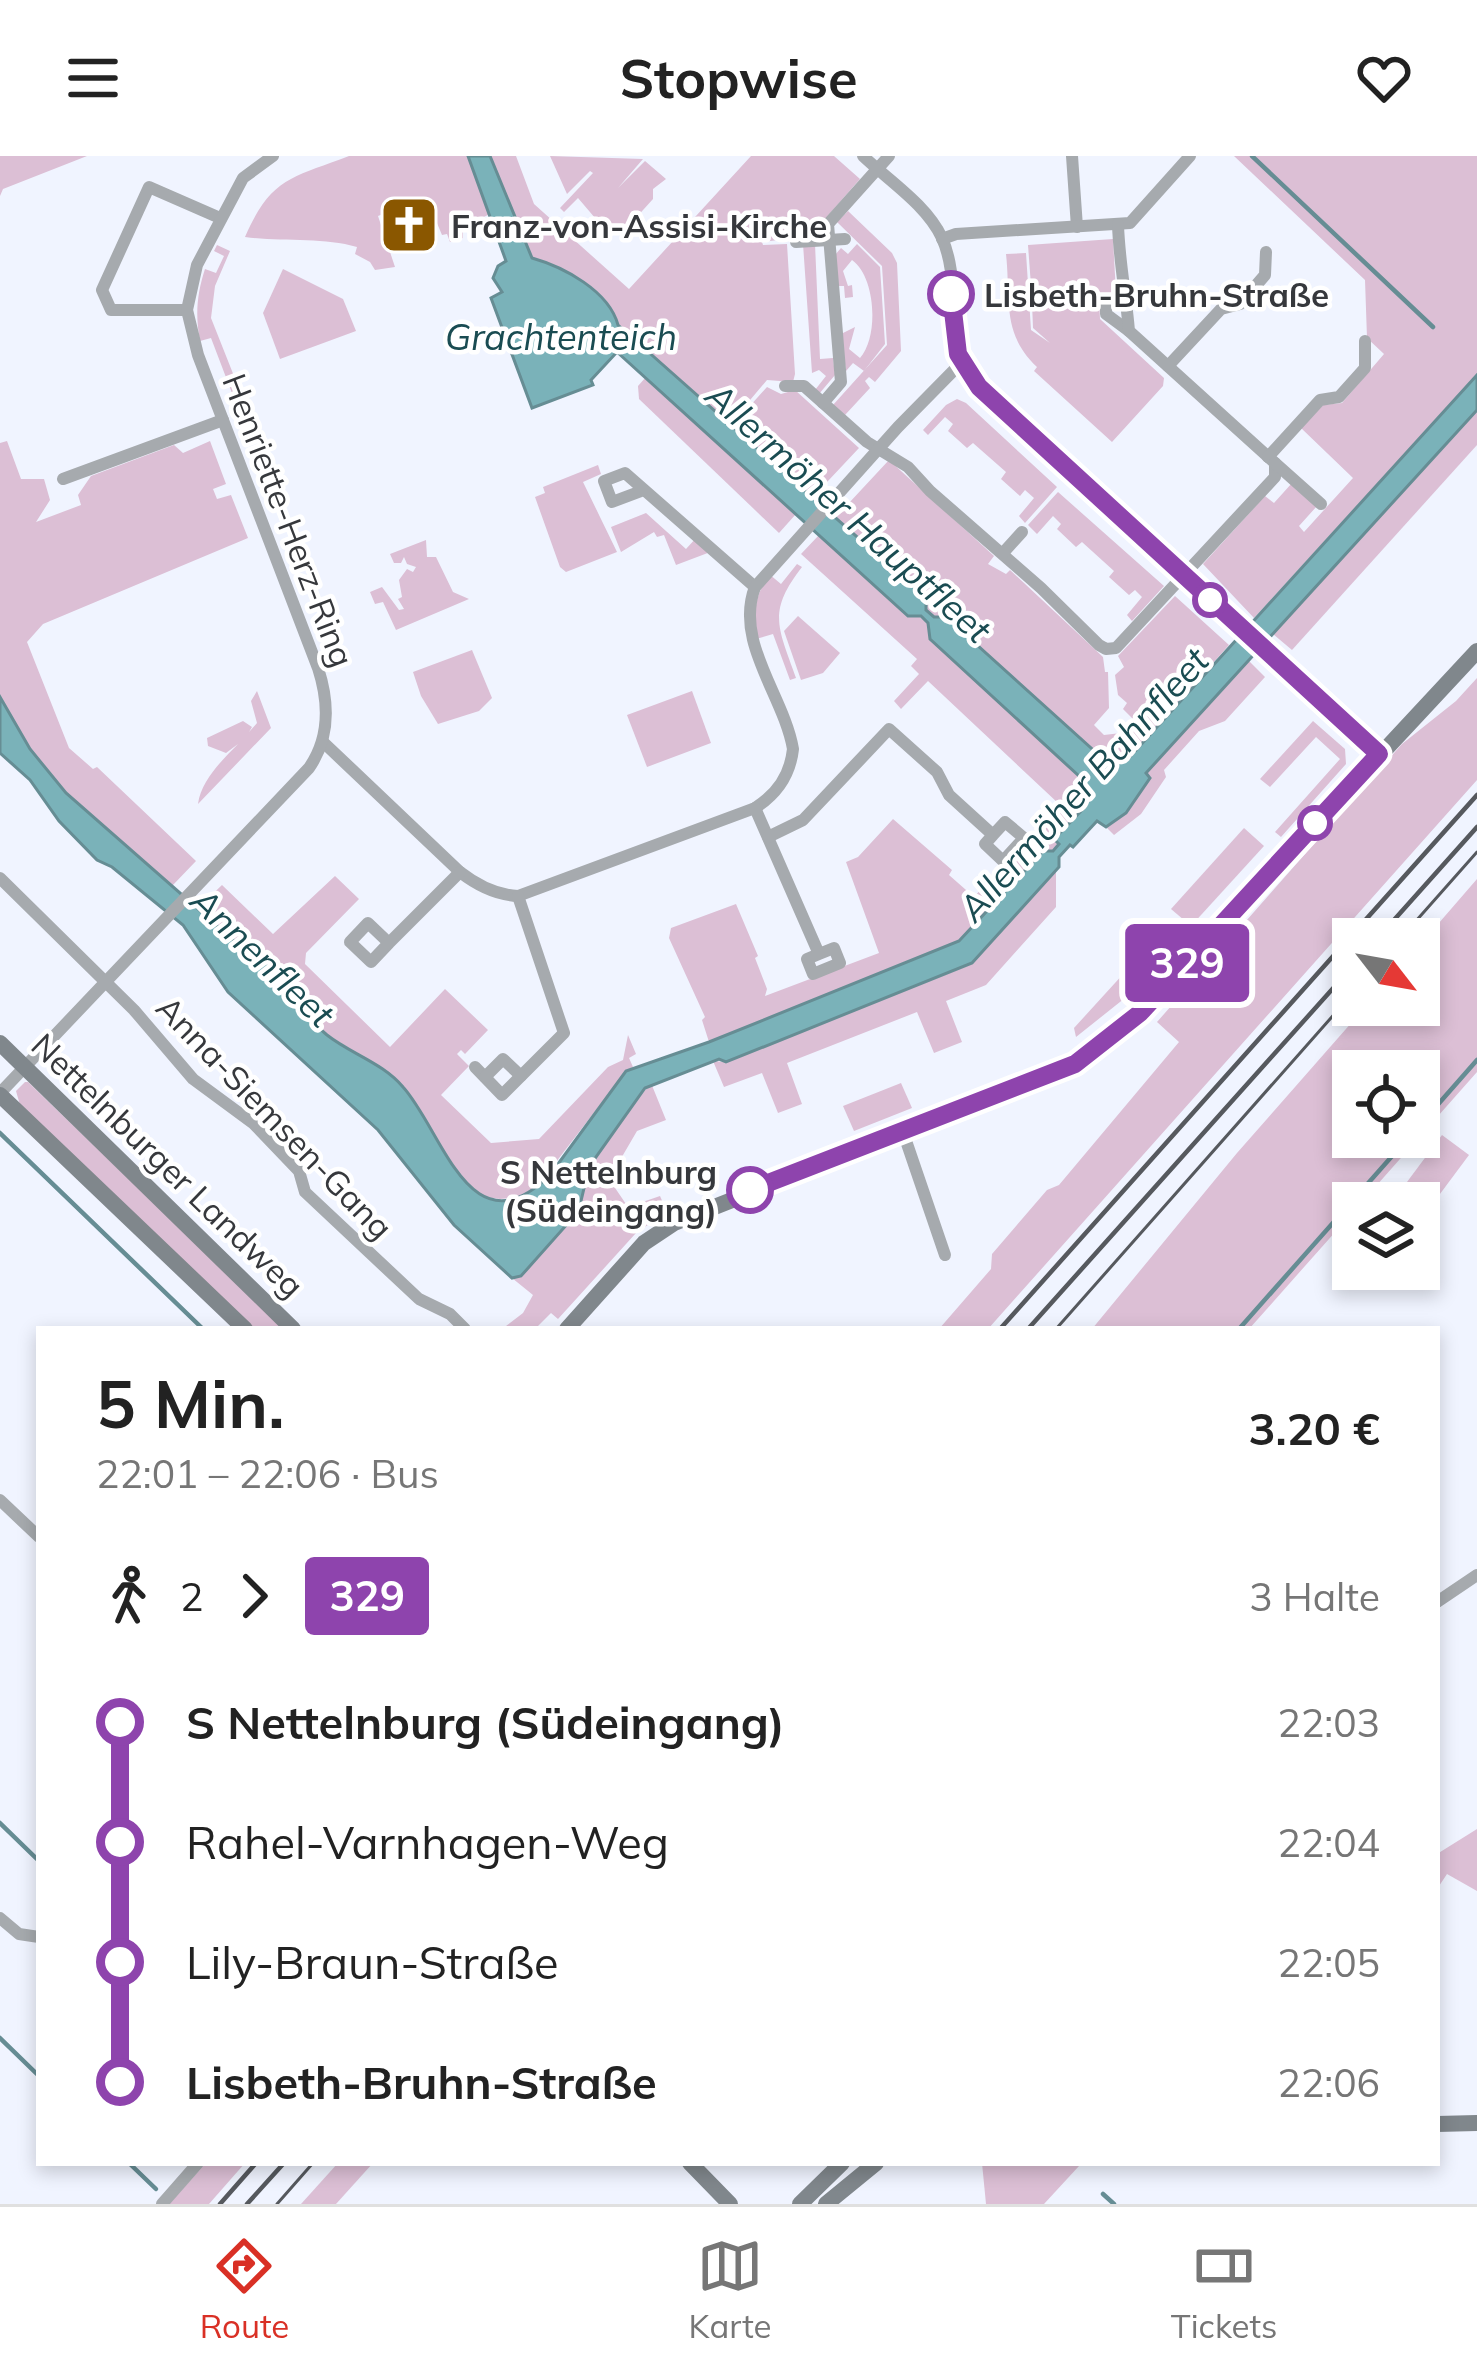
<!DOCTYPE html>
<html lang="de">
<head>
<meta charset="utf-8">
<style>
  body { margin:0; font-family:Mulish,sans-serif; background:#f2f2f2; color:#222; height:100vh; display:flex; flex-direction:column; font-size:45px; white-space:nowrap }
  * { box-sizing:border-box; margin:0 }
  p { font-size:39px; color:#767676 }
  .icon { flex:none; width:66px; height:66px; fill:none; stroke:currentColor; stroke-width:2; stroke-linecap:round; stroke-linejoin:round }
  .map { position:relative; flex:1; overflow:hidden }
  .details { position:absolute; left:36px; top:1170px; width:1404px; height:840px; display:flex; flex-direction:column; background:#fff; border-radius:0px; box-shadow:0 6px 18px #0003 }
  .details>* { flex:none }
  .badge { padding:0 24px; border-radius:9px; font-size:42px; line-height:78px }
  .needle { width:78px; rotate:121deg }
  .buttons { position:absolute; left:1332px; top:762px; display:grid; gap:24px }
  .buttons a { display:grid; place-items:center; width:108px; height:108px; border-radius:0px; background:#fff; box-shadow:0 6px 18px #0003; font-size:60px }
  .map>.badge { position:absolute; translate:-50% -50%; box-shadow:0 0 0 6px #fff }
  .legs { display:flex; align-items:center; gap:18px; height:132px; padding:0 60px; font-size:39px }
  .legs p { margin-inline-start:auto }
  .headline { display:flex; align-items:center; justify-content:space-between; height:204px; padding:0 60px }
  h1 { font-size:66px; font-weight:700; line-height:90px }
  ul { padding:0 60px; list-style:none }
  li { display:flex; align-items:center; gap:42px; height:120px; font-size:45px }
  li i { display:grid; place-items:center; width:18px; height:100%; margin:0 15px; background:currentColor }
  li i::after { content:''; width:30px; height:30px; margin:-15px; border:9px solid; border-radius:50%; background:#fff }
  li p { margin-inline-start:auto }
  li:first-child i { background:linear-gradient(#0000 50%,currentColor 0) }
  li:last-child i { background:linear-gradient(currentColor 50%,#0000 0) }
  header { display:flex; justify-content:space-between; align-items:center; height:156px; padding:0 60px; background:#fff; font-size:54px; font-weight:700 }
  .menu { display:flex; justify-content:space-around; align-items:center; height:168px; border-top:3px solid #e0e0e0; background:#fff; font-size:33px; color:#767676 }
  .menu a { display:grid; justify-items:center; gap:6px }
  .menu .selected { color:#d93025 }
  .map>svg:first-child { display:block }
  .green { fill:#dcbfd5; fill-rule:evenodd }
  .water { fill:#7ab2b9; stroke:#668d94; stroke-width:3 }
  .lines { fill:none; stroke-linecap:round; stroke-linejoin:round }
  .stream { stroke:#668d94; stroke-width:4.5 }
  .street { stroke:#a6aaae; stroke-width:12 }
  .secondary { stroke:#80878c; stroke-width:16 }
  .tram { stroke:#56595e; stroke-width:3 }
  .rail { stroke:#56595e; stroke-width:4.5 }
  .line-1-casing { stroke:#fff; stroke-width:27 }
  .line-1 { stroke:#8e44ad; stroke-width:18 }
  .stop-1-dot { fill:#fff; stroke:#8e44ad; stroke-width:6 }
  .labels { text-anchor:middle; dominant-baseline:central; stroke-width:9; stroke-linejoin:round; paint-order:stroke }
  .poi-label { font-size:33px; font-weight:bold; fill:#36383c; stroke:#fff; text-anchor:start }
  .stop-label { font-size:33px; font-weight:bold; fill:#36383c; stroke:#fff; text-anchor:start }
  .street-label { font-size:33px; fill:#36383c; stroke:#fff }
  .water-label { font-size:36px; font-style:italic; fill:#1a4c52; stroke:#fff }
</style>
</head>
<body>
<header><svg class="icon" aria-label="menu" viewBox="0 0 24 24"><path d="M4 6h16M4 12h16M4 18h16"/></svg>Stopwise<svg class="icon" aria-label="heart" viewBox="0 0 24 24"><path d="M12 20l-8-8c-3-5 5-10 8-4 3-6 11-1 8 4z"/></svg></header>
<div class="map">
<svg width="1477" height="2048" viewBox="0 0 1477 2048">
  <rect width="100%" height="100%" fill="#f0f4ff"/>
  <g class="green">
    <path d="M0,0H87L3,33L0,40Z"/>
    <path d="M349,0H468L490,58L463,71V82L450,86L447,78L442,79L426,41L378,60L395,111L375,114L370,106L355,98L357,91C323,81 282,86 245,81C271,21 292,22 349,0Z"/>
    <path d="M490,0H516L534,48L629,133L751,0H834L860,23L810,80L762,86L763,89L787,88L795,218L793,226L767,224L745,250L748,252L767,231L781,238L795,234L859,292L812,342L618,169C609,135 564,111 532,102Z"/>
    <path d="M550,0L643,3L618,32L645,5L666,23L653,33V43L624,75L607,76L578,42L564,56L560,52L593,17L590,15L567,38Z"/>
    <path d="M1234,0H1477V219L1254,462L1203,408L1265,340L1274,347L1292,327L1317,350L1299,370L1304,376L1353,322L1301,272L1323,249L1342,247L1384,198L1367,182L1365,124Z"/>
    <path d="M848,55L892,97L897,107L901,195L875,226L869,221L865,225L870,232L845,259L833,249L887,189L882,110L837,66Z"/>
    <path d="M1113,83L1116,137L1032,143L1028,89Z"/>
    <path d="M803,88H815L820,203L833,202L835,219L819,238L815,234L826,220L819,214L812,217Z"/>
    <path d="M857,88L880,111L885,188L864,215L853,207L846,215L841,178L855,171L849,193L860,202C879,181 876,121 852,104L843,115L848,130L852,129L853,141L845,142L844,130H838L835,99L841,92L848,98Z"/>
    <path d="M217,89L230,95L215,130L211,162L251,263L243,266L211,182L200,185C195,158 197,138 205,113L216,117L224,100L214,95Z"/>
    <path d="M1026,97L1031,174L1050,187L1033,172L1032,147L1099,143L1100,163L1164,222L1163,230L1112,286L1034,215L1037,211C1001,177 1011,143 1006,98Z"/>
    <path d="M283,113L343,143L356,175L280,203L263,157Z"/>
    <path d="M646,221L796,358L779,377L639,243L638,230Z"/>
    <path d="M957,243L966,247L1057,331L1025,367L1019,360L1034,342L1025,334L1020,340L1001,323L1006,316L973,287L967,292L948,275L953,268L945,261L928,279L923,274L946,249Z"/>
    <path d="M1477,254V289L1292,494L1273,478Z"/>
    <path d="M7,285L21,323H44L50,344L36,366L81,349L78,339L91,320L174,289L183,297L210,285L226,328L213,333L217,343L231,339L248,382L43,468L27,486L69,592L93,613L97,611L196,705L172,730L66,637L30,593L0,541V287Z"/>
    <path d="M889,304L994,400L988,408L1006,418L1010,414L1103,501L1105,516H1108L1109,552L1094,569L1104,579L1121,577L1133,563L1123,553L1127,547L1118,539L1115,519L1124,511L1118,500L1175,440L1229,489L1127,604L1112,595L1100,600L946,461H934L926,454V442L835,362Z"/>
    <path d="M598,309L601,318L583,326L617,396L566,416L560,411L535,341L545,337L543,331Z"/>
    <path d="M1058,336L1164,430L1132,465L1127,459L1142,441L1135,434L1129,439L1109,421L1114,415L1082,386L1076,391L1057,373L1061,368L1053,360L1037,378L1028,369Z"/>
    <path d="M646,357L686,393L697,381L713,395L676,409L664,379L657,381L654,376L621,396L611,371Z"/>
    <path d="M819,379L908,460H921L929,468L930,483L1080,621L1079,642L1085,651L1055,683L1060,688L1053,696L1043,695L959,785L709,886L702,864L705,861L669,782L671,772L736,748L758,800L755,802L767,833L765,840L879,797L846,706L858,701L893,663L952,714L949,719L974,741L1059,648L928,525L901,553L894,545L919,518L911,510L917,503L801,398Z"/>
    <path d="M426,384L427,401H436L453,436L469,443L396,474L383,446L375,448L370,436L382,431L399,454L404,453L398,443L402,441L399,424L407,413L413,416L416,411L407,408L404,401L401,407H394L390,398Z"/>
    <path d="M797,408L802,411C767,456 778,471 796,522L790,524L773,478L756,483C752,460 756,437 769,418L781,428Z"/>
    <path d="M798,460L840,497L823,517L801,524L784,475Z"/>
    <path d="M472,494L492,542L479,555L438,568L421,540L413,516Z"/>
    <path d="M1248,504L1265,521L1225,565L1199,575L1164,614L1166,621L1141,658L1114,679L1106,671L1126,657L1145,618Z"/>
    <path d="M1477,522V624L988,1173H939L991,1113L992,1098L1047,1034L1059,1029L1179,886L1157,866L1402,588L1456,545Z"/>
    <path d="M257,535L271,572L198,648C201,625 222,604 238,588L226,597L208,590L207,582L243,565L252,571L249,576L257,567L251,545Z"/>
    <path d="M692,535L711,587L647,611L627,559Z"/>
    <path d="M1313,565L1345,593L1346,608L1281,681L1275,676L1340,603L1316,581L1270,631L1260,623Z"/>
    <path d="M1244,672L1264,690L1191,770L1171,753Z"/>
    <path d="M1056,715V751L986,829L946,845L962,886L934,897L917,856L787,907L802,948L778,957L762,917L724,931L713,905L726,906L972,808Z"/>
    <path d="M335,720L359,743L306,797L305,808L390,891L445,833L488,874L465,898L461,894L457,898L469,910L441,939L491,987L539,983L608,911L623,904L628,879L636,898L629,902L633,911L626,915L536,1032L519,1041L500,1043L485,1041L465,1030L448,1008L407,935L394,921L325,877L269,804L238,788L197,753L222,729L273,778Z"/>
    <path d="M1477,723V916L1361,1047H1353V1056L1249,1173H1092L1237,997L1367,849H1419V790ZM1353,915H1419V981H1353Z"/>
    <path d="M1159,770L1177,786L1130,838L1076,881L1074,872L1156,782L1148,775Z"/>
    <path d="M25,926H28L284,1173H254L20,949L16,935Z"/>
    <path d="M651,927L666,964L637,975L609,1023L628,1051L660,1040L667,1056L636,1077L558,1163L551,1157L535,1173H502L523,1157L533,1139L512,1122L522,1119L581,1045L589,1011L609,977Z"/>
    <path d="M901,927L912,952L854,975L843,950Z"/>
    <path d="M1442,979L1469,999L1431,1050L1404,1030Z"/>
    <path d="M1477,1673V1735L1447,1718L1437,1733V1698Z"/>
    <path d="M206,2007H245L209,2048H169Z"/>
    <path d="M338,2007H373L336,2048H301Z"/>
    <path d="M982,2007H1075L1079,2010L1044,2048H986Z"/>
  </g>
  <path class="water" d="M468,0H490L532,102C564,111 609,135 618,169L926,442V454L934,461H946L1100,600L1112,595L1128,603L1477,219V254L1146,617L1150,622L1126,657L1106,671L1097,665L1073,691L1070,689L1059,701V711L972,807L726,906L719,903L645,932L589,1011L581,1045L570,1065L521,1120L512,1122L454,1069L378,974L228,836L183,769L112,711L97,704L59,665L30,624L0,597V541L30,593L66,637L238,788C249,793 262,798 271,806C294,826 303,859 327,879C351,898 383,907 403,931C443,975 470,1098 550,1019L626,915L709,886L959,785L1043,695H1053L1059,688L1054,683L1085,651L1076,634L1080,621L930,483L928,467L921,460H908L617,196L591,224L593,229L532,252L491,142L502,136L493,122L498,110L506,105Z"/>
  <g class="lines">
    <g class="stream">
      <path d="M1252,0L1433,171"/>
      <path d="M1419,970L1477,904"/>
      <path d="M0,977L203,1173"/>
      <path d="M1239,1173L1409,981"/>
      <path d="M0,1667L39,1705"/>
      <path d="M0,1882L39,1920"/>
      <path d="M129,2007L156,2033"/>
      <path d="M1103,2038L1114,2048"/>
    </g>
    <g class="street">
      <path d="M863,0C888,24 927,49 942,82C962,127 944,178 970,221L1380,598"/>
      <path d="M1072,0L1077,71"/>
      <path d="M942,83L956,78L1130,67L1190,0"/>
      <path d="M796,86L845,83"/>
      <path d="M1127,145L1106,146V158L1129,175"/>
      <path d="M187,154H111L102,134L149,31L220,62"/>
      <path d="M1168,210L1221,153L1240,148L1265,119L1266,96"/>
      <path d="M785,230H804L867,286L908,311L930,335L1041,432L1099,489L1106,493L1116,492L1275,321V307L1129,175C1126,138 1119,105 1118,68"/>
      <path d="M823,247L841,226L828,68L889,0"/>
      <path d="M1268,301L1320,244L1339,241L1365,212V185"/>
      <path d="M1275,307L1321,348"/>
      <path d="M63,323L223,264"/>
      <path d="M644,334L612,346L604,325L625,317L755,431"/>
      <path d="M1003,397L1022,376"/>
      <path d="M323,586L460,716C478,730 496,739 518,740L755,652C777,638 790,620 793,593C784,540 734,486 755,431L898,271L961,207"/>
      <path d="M755,652L819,798L807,803L813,818L840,807L834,792L819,798"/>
      <path d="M768,681L803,664L889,573L937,616L949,639L993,679L985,688L1003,705L1024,682L1005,666L993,679"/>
      <path d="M0,722L134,854L193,923L254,968L299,1015L305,1036L419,1143L450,1158L465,1173"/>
      <path d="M389,787L371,806L350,786L368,767L389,787L460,716"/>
      <path d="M475,911L502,939L564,877L518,740"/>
      <path d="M485,921L503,903L521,920"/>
      <path d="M0,937L309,612C330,582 329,546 318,512L198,199L187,154L197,109L243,22L273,0"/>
      <path d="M903,976L945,1099"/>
      <path d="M0,1344L39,1381"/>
      <path d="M1437,1446L1477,1419"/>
      <path d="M0,1762L19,1778L39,1781"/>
      <path d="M162,2048L198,2007"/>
    </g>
    <g class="secondary">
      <path d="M0,887L293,1173"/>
      <path d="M0,939L245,1173"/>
      <path d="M567,1173L644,1087L674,1067L1075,908L1140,857L1477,495"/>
      <path d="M1437,1968L1477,1967"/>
      <path d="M690,2007L730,2048"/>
      <path d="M800,2048L842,2007"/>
      <path d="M826,2048L876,2007"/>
    </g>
    <g class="tram">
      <path d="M1400,783L1477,696"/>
      <path d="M1056,1173L1353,837"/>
      <path d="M277,2048L313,2007"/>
    </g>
    <g class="rail">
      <path d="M1377,783L1477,671"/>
      <path d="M1000,1173L1477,639"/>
      <path d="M1028,1173L1353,810"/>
      <path d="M220,2048L256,2007"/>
      <path d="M247,2048L284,2007"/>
    </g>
  </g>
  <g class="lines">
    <defs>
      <path id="line-1" d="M750,1034L1075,908L1140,857L1379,598L979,231L958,198L951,138"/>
    </defs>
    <use href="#line-1" class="line-1-casing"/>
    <use href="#line-1" class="line-1"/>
  </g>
  <defs>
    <symbol id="church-square" viewBox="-11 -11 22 22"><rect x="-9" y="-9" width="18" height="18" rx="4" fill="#8a5700" stroke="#fff"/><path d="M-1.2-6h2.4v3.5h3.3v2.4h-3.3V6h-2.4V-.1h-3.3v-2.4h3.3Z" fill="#fff"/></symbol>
  </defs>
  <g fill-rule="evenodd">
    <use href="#church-square" x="376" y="36" width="66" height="66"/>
  </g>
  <g class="stop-1-dot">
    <circle cx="951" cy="138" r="21"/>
    <circle cx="1210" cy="444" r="15"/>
    <circle cx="1315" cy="667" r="15"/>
    <circle cx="750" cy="1034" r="21"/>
  </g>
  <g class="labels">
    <g class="poi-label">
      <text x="451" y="69">Franz-von-Assisi-Kirche</text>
    </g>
    <g class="stop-label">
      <text x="984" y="138">Lisbeth-Bruhn-Straße</text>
      <text x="717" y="1015" text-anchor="end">S Nettelnburg<tspan x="717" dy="38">(Südeingang)</tspan></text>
    </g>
    <g class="street-label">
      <text transform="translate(289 364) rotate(69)">Henriette-Herz-Ring</text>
      <text transform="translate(275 961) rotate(46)">Anna-Siemsen-Gang</text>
      <text transform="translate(168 1009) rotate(44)">Nettelnburger Landweg</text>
    </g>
    <g class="water-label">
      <text x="561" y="180">Grachtenteich</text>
      <text transform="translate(849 356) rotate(42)">Allermöher Hauptfleet</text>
      <text transform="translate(1083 628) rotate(-48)">Allermöher Bahnfleet</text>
      <text transform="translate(263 801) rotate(44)">Annenfleet</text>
    </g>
  </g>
</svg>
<div class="buttons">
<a><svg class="needle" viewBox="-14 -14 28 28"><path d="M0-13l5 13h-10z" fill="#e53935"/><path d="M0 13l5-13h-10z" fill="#767676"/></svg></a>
<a><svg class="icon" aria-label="locate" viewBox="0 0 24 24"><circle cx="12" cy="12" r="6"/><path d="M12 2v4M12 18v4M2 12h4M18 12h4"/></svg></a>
<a><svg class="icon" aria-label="layers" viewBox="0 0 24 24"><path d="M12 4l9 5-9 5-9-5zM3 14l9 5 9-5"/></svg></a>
</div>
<b class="badge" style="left:1187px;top:807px;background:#8e44ad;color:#fff">329</b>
<section class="details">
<div class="headline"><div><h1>5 Min.</h1><p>22:01 – 22:06 · Bus</p></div><b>3.20 €</b></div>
<div class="legs"><svg class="icon" aria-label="walk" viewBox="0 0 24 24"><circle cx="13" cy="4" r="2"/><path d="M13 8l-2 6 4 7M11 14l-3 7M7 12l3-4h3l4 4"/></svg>2<svg class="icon" aria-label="forward" viewBox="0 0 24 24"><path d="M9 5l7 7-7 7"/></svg><b class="badge" style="background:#8e44ad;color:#fff">329</b><p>3 Halte</p></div>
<ul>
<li><i style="color:#8e44ad"></i><b>S Nettelnburg (Südeingang)</b><p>22:03</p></li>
<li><i style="color:#8e44ad"></i><span>Rahel-Varnhagen-Weg</span><p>22:04</p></li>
<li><i style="color:#8e44ad"></i><span>Lily-Braun-Straße</span><p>22:05</p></li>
<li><i style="color:#8e44ad"></i><b>Lisbeth-Bruhn-Straße</b><p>22:06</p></li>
</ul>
</section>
</div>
<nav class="menu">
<a class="selected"><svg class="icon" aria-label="directions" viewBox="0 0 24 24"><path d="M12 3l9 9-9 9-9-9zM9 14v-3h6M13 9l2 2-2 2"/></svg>Route</a>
<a><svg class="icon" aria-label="map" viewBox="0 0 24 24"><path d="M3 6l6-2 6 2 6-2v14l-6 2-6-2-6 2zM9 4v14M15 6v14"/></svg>Karte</a>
<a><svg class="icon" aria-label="tickets" viewBox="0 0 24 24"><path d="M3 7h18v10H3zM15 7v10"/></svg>Tickets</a>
</nav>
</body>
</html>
